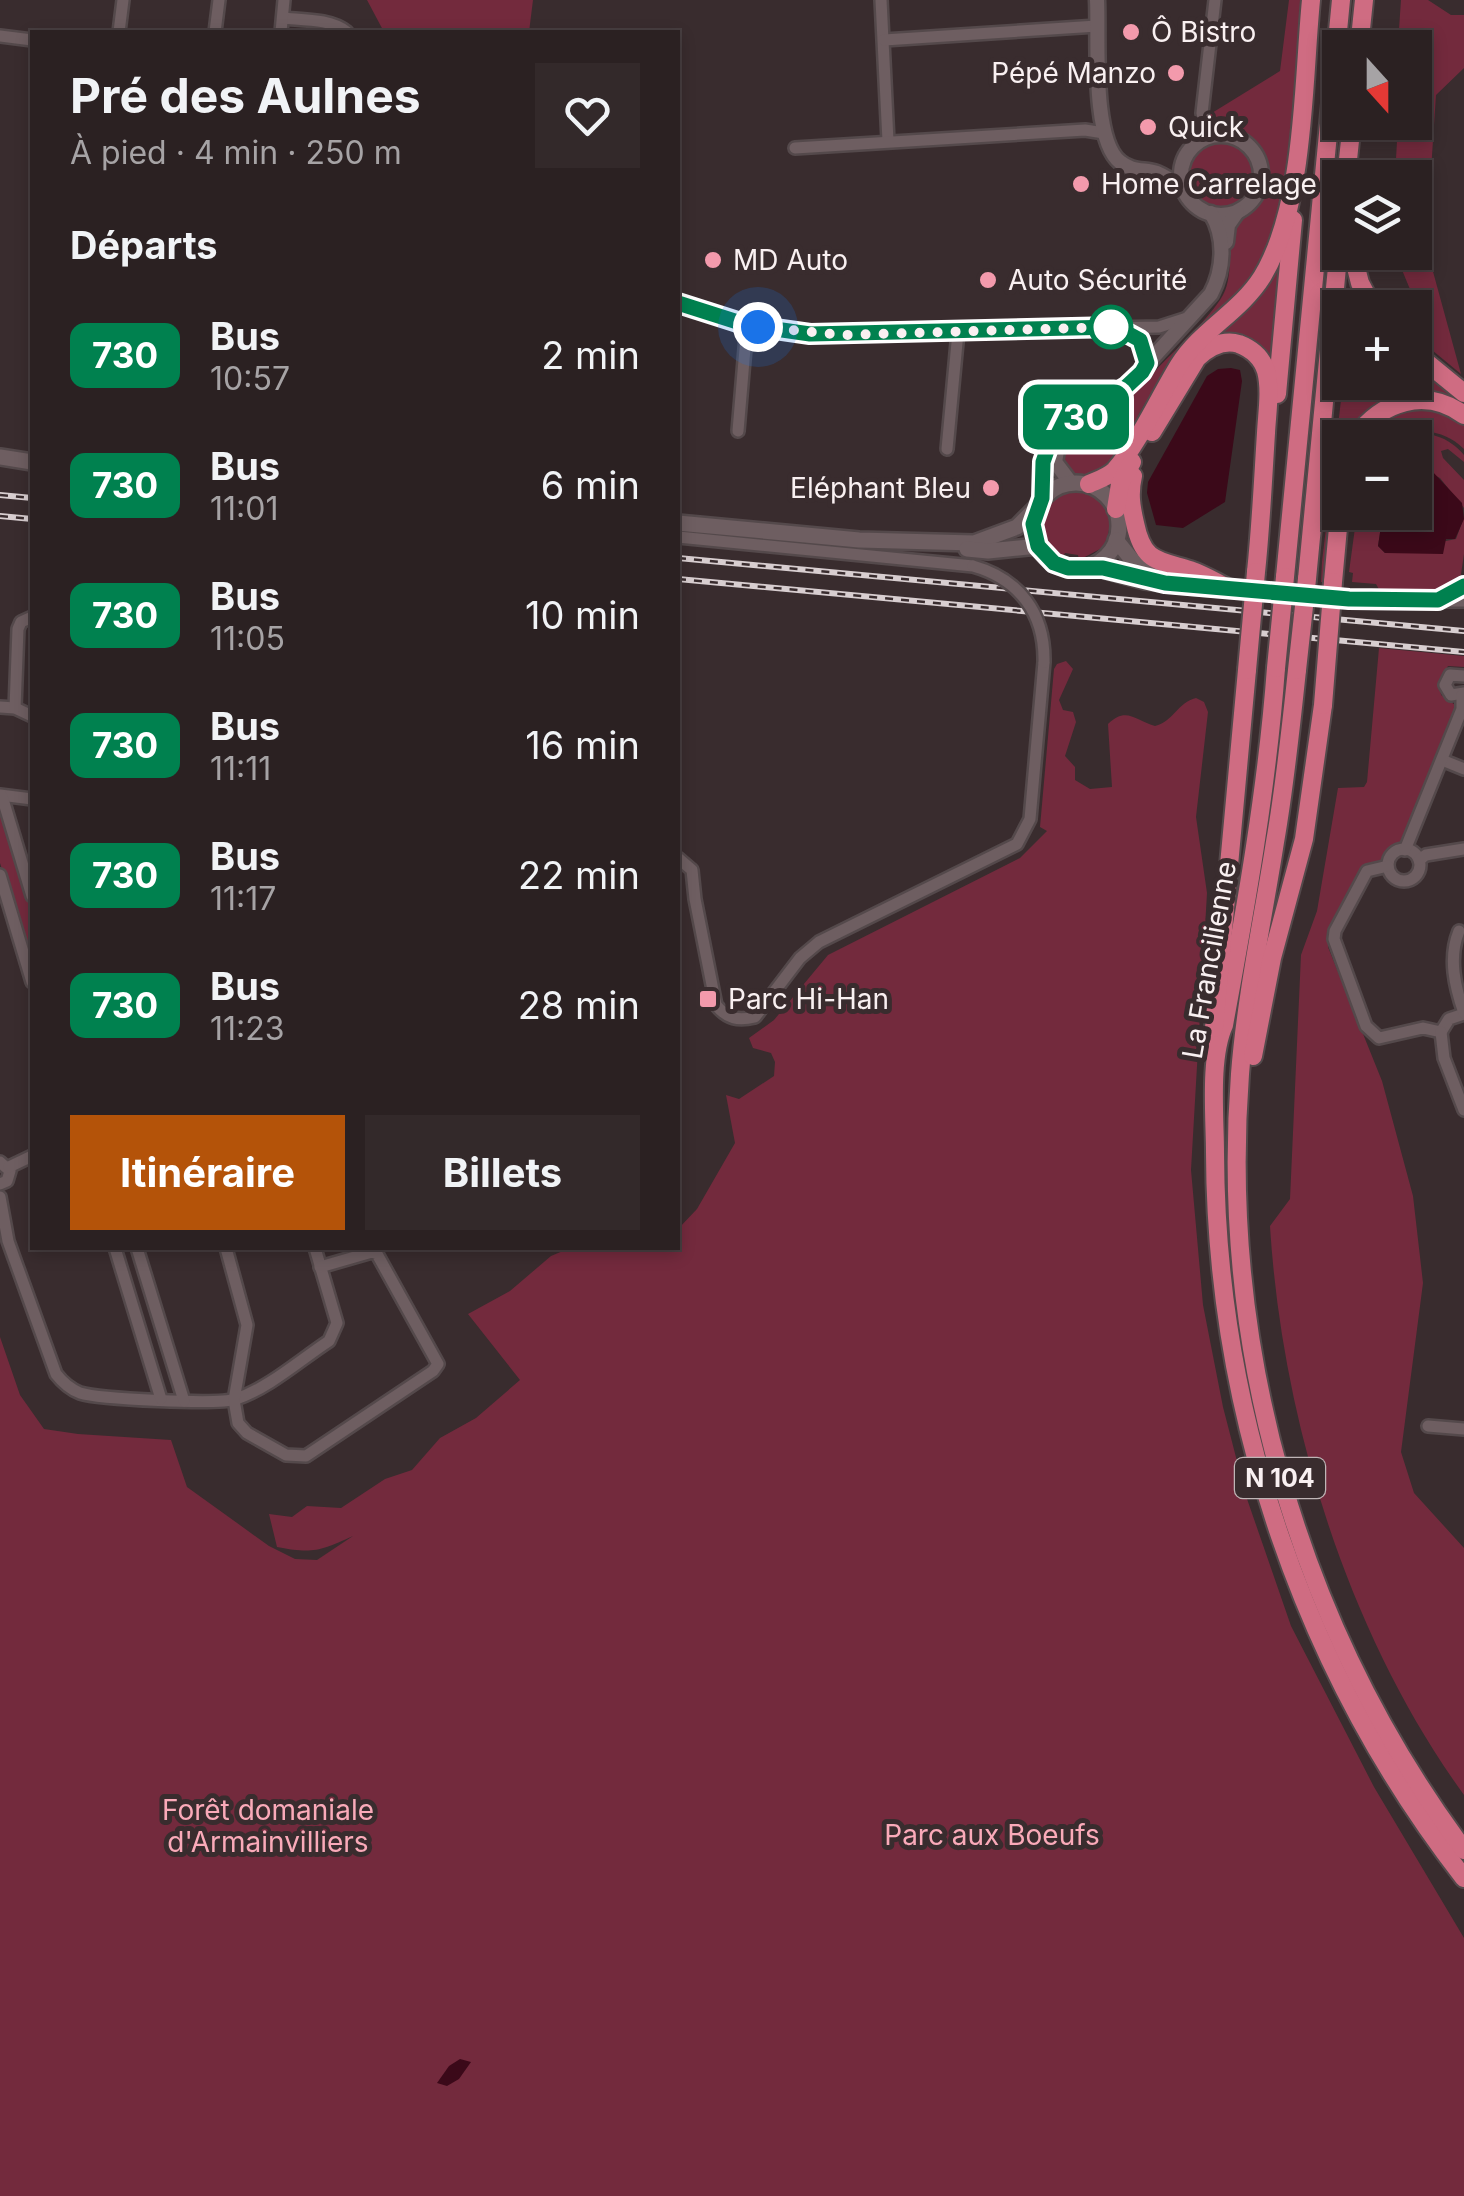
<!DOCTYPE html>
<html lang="fr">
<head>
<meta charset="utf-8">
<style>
  body { margin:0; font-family:Inter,sans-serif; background:#33292a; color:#f1f3f6; height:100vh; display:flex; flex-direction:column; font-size:38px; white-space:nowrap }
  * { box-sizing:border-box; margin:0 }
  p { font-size:32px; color:#a6a3a5 }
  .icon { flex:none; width:55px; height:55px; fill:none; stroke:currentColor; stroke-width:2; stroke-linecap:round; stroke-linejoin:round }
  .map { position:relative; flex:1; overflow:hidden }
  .drawer { position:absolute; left:30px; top:30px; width:650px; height:1220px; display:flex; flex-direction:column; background:#2b2122; border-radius:0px; box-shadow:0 5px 15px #0003,0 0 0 2px #473e40 }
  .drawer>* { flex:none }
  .badge { padding:0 20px; border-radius:15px; font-size:35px; line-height:65px }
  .needle { width:65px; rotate:159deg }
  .controls { position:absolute; left:1322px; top:30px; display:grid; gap:20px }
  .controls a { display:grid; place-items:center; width:110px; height:110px; border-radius:0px; background:#2b2122; box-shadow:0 5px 15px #0003,0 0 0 2px #473e40; font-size:50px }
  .you { position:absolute; width:50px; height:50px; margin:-25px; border:8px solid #fff; border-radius:50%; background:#1a73e8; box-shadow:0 0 0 15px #1a73e833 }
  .map>.badge { position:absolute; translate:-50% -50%; box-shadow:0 0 0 5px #fff }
  h2 { padding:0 40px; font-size:38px; line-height:90px }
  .round { display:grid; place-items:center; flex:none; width:105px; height:105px; border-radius:0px; background:#33292a }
  .head { display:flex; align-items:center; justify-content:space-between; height:170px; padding:0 40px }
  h1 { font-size:48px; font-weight:700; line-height:75px }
  .button { display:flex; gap:20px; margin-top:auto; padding:20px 40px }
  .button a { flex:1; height:115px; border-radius:0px; background:#b45309; color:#fff; font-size:40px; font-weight:700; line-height:115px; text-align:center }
  .button a+a { background:#33292a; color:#f1f3f6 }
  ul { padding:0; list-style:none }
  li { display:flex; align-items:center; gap:30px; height:130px; padding:0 40px }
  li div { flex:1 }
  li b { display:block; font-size:38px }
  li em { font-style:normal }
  li .badge { min-width:110px; font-weight:700; text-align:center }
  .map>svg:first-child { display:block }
  .green { fill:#732a3d }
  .water { fill:#3b0919 }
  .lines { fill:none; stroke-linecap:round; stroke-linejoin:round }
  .minor-casing { stroke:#54494b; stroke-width:16 }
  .tertiary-casing { stroke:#54494b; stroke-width:19 }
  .secondary-casing { stroke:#54494b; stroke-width:20 }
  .trunk-casing { stroke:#54494b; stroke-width:22 }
  .minor { stroke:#6e5e61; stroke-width:11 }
  .tertiary { stroke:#6e5e61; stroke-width:14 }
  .secondary { stroke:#6e5e61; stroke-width:15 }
  .trunk { stroke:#cf6c82; stroke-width:18 }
  .rail-casing { stroke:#d8ced0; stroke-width:6 }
  .rail { stroke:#392c2e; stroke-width:2.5; stroke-dasharray:8; stroke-linecap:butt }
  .minor-bridge-casing { stroke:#54494b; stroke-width:16; stroke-linecap:butt }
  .trunk-bridge-casing { stroke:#54494b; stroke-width:22; stroke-linecap:butt }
  .minor-bridge { stroke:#6e5e61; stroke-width:11 }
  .trunk-bridge { stroke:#cf6c82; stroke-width:18 }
  .line-casing { stroke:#fff; stroke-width:22 }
  .line { stroke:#00814f; stroke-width:15 }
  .walk { stroke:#f9f0f1; stroke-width:10; stroke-dasharray:0 18 }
  .poi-dot { fill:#f39aac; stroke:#392c2e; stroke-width:4 }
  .stop-dot { fill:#fff; stroke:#00814f; stroke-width:5 }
  .labels { text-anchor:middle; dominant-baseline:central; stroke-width:10; stroke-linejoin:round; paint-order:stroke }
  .shield { fill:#392c2e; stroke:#bfb5b6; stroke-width:2.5 }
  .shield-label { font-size:25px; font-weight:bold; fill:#f9f0f1 }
  .poi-label { font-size:28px; fill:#f9f0f1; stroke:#392c2e; text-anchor:start }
  .street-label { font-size:28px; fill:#f9f0f1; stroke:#392c2e }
  .park-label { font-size:28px; fill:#faaab9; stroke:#392c2e }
</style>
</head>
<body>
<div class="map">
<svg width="1464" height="2196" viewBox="0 0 1464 2196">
  <rect width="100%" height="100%" fill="#392c2e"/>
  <g class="green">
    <path d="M367,0H533L529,32H384Z"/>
    <path d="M1289,0H1301C1295,68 1291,208 1259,265C1240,299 1207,321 1181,350C1157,377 1139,416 1120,448L1118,460L1091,477L1072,474L1063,468C1062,462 1059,452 1061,445C1063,435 1075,430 1083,426C1111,411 1135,393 1156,370C1175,350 1210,318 1223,295C1235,274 1226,231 1236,221C1242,213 1253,211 1259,202C1285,164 1253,131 1215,128L1207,116L1280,71Z"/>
    <path d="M1401,0H1428L1451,15H1464V68L1436,95L1426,246L1461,374L1415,336V320L1419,311L1395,253L1415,252V178L1395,177L1398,123L1415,122V48L1410,47L1415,37L1399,29Z"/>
    <circle cx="1221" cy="174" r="35"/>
    <path d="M1280,264L1271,362L1211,337L1276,267Z"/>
    <path d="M1415,361L1464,402V404C1437,388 1411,389 1382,400L1372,383L1415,382Z"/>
    <path d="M1343,383H1366L1378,404L1366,413L1348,437L1340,438L1327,582H1321L1322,562Z"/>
    <path d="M1420,407L1440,410L1464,423V449C1441,425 1412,435 1393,418L1405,409Z"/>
    <path d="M1405,432C1429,432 1448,436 1464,455V462L1448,449L1441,451L1443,458L1464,480V508L1440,478L1415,465V438H1391Z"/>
    <path d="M1075,490C1105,495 1119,521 1102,548L1079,560L1078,555L1065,553L1063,557C1030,539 1038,497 1075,490Z"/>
    <path d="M1357,513H1383L1378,546L1385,553L1456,539L1464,517V554L1460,581C1436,595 1406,592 1380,591L1376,584L1352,582L1353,573L1349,572Z"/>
    <path d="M1379,648L1464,656V667L1448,666L1439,680L1441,695L1458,707L1434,769L1443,773L1413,847C1373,849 1350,908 1330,938L1328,947L1382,1081L1413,1196L1423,1283L1401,1452L1414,1493L1464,1548V1795C1348,1635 1282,1421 1270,1226L1290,1199L1301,955L1317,911L1338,788L1364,787L1367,782Z"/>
    <path d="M1066,661L1073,669L1059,700L1063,710L1073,712L1076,722L1065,756L1075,767V780L1090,789L1112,787L1108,724C1126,706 1135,720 1155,726C1173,722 1178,702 1196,698L1204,702L1208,712L1196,817L1207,893L1191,1170L1203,1305L1223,1407L1246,1496L1291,1626L1374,1787L1464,1938V2196H0V1337L20,1395L44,1429L78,1434L171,1440L187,1487L269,1546L295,1559L317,1560L353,1536C320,1551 313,1554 277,1547L269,1514L292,1517L307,1506L341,1508L385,1479L412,1470L440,1438L476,1418L520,1380L468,1314L510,1291L551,1256L570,1248H678V1229L697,1209L735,1143L726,1095L739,1099L774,1076L775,1062L771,1053L753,1048L749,1038L774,1020L828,955L1020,858L1047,831L1040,827L1054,669L1057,664Z"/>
    <path d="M0,805L29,901L32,903V964L0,863Z"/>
  </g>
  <g class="water">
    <path d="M1231,368L1240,370L1242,381L1225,502L1183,528L1156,525L1147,493L1148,482L1207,376L1218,369Z"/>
    <path d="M1415,465L1432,471L1462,503L1464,519L1455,539H1446L1443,554L1385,553L1378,546L1383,513L1415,512Z"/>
    <path d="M460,2059L471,2062L459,2079L447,2086L437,2083L449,2066Z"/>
  </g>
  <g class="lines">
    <defs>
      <g id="minor">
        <path d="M881,0L888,141"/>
        <path d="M283,18C304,20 331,19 347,32"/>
        <path d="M119,32L123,0"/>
        <path d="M215,32L219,0"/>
        <path d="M281,32L284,0"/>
        <path d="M0,36L32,40"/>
        <path d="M884,40L1097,26"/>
        <path d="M1207,137L1202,113L1215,0"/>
        <path d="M795,148L1085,130L1104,133"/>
        <path d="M678,303L747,325L810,334L1159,327L1187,318"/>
        <path d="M1120,328C1137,336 1150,345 1145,366"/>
        <path d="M738,431L747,325"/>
        <path d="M947,449L958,332"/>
        <path d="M678,537L973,566"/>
        <path d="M1464,676L1450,675L1445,685L1451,695L1464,693"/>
        <path d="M0,707L15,708L32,716"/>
        <path d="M15,708L18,629L21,622L32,617"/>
        <path d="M1442,760L1464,769"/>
        <path d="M0,795L32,799"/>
        <path d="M2,796L32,896"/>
        <circle cx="1404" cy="865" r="16"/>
        <path d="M1405,850L1462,709V695"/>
        <path d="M678,858L692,870L695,899L716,1005C727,1019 738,1021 755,1017L800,958L819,942L1017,844L1030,819L1044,662"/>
        <path d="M1419,860L1426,855L1464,849"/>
        <path d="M1388,866L1367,871L1335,931L1334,939L1366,1026L1379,1038L1423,1028L1441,1032L1449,1019L1464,1014"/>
        <path d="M0,875L32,982"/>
        <path d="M1459,931C1448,958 1455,987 1464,1013"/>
        <path d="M1441,1032L1444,1058L1464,1110"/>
        <path d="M0,1162L10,1171L7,1181L0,1184"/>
        <path d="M9,1167L32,1156"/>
        <path d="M0,1197L8,1241L56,1374C63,1383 70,1389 80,1393C99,1399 218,1405 236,1399C269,1388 300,1360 329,1341L337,1323L315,1248"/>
        <path d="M115,1248L161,1399"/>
        <path d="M137,1248L184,1401"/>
        <path d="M226,1248L247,1325L234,1400L238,1423L247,1433L286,1455L306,1456L433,1371L438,1364L377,1254L372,1252L320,1267"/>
        <path d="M1428,1426L1464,1429"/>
      </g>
      <g id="tertiary">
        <path d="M1097,0C1099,37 1091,139 1120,162C1132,172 1144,169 1157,173C1167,177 1176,184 1184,190"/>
        <circle cx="1221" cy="175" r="40"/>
        <path d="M1226,242L1228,225L1237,212"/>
        <path d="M1059,440L1055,462L1071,483"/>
        <path d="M1042,498L1043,462L1058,431L1126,387L1211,294C1224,269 1226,238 1211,213"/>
      </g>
      <g id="secondary">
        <path d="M0,457L32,462"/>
        <circle cx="1076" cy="526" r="43"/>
        <path d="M678,523L859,540L974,543L1017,527L1036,508"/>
        <path d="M1116,540L1133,561L1168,576"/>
        <path d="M967,549L988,551L1038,546"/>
        <path d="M1091,566L1145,581L1189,586L1349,599H1464"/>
        <path d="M1441,598L1464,585"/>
      </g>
      <g id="trunk">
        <path d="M1359,48L1364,0"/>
        <path d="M1346,178L1352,122"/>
        <path d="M1352,252L1360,283L1373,308"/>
        <path d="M1415,353L1464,393"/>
        <path d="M1277,394L1293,220"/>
        <path d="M1152,432L1197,358C1209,347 1223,339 1239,344C1252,349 1262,358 1266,371C1271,390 1267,413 1266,433C1263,479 1261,525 1256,572"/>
        <path d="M1355,438C1381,401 1426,387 1464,415"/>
        <path d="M1133,476C1129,493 1131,506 1135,523C1143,562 1157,560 1190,570C1202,574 1214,581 1226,587"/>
        <path d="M1089,484C1098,480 1108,477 1115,470C1138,444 1160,396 1179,365C1201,330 1240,312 1262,277C1305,207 1303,81 1311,0"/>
        <path d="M1116,509L1120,484L1132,462"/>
        <path d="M1285,577L1341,0"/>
        <path d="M1307,579L1340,236"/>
        <path d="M1333,582L1340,506"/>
        <path d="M1276,668C1267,789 1246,906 1224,1025C1209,1058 1215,1117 1215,1153C1216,1413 1304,1672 1464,1878"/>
        <path d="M1297,670C1291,727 1285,785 1275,842C1263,919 1246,996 1240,1074C1219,1350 1299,1628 1464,1850"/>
        <path d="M1214,1028L1247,670"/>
        <path d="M1253,1056L1272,958L1304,839L1323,705"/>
      </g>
    </defs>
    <use href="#minor" class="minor-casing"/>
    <use href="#tertiary" class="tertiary-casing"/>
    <use href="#secondary" class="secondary-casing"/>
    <use href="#trunk" class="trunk-casing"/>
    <use href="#minor" class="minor"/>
    <use href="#tertiary" class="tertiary"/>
    <use href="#secondary" class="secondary"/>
    <use href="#trunk" class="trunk"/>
    <defs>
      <g id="rail">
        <path d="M0,495L32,498"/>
        <path d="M0,516L32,519"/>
        <path d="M678,558L1464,631"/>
        <path d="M678,579L1464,652"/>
      </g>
    </defs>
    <use href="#rail" class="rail-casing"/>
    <use href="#rail" class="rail"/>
    <defs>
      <path id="minor-bridge" d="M973,566C1019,579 1045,613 1044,662"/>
      <g id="trunk-bridge">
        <path d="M1276,668L1285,577"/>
        <path d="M1247,670L1256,572"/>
        <path d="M1297,670L1307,579"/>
        <path d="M1323,705L1333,582"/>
      </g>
    </defs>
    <use href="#minor-bridge" class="minor-bridge-casing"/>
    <use href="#trunk-bridge" class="trunk-bridge-casing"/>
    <use href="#minor-bridge" class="minor-bridge"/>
    <use href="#trunk-bridge" class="trunk-bridge"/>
  </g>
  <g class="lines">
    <defs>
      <path id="line" d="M678,303L747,325L810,334L1116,327L1140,340L1147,363L1142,372L1126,387L1065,424L1050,442L1043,462L1042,498L1033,524L1038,546L1054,563L1068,568H1103L1165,583L1349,599L1438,600L1464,586"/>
    </defs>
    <use href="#line" class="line-casing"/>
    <use href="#line" class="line"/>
    <path class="walk" d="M758,327L844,335L1111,327"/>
  </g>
  <g class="poi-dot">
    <circle cx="1131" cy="32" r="10"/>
    <circle cx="1176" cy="73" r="10"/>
    <circle cx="1148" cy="127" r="10"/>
    <circle cx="1081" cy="184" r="10"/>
    <circle cx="713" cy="260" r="10"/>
    <circle cx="988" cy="280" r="10"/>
    <circle cx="991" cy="488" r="10"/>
    <rect x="698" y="989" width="20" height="20" rx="5"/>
  </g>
  <circle class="stop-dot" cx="1111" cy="327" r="20"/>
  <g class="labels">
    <rect class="shield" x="1235" y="1458" width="90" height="40" rx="8"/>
    <g class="shield-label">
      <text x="1280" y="1478">N 104</text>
    </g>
    <g class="poi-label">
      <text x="1151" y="32">Ô Bistro</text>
      <text x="1156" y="73" text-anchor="end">Pépé Manzo</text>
      <text x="1168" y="127">Quick</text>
      <text x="1101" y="184">Home Carrelage</text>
      <text x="733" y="260">MD Auto</text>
      <text x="1008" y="280">Auto Sécurité</text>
      <text x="971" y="488" text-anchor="end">Eléphant Bleu</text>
      <text x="728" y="999">Parc Hi-Han</text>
    </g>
    <g class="street-label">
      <text transform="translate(1209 960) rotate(-80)">La Francilienne</text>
    </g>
    <g class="park-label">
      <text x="268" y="1810">Forêt domaniale<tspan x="268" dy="32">d'Armainvilliers</tspan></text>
      <text x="992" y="1835">Parc aux Boeufs</text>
    </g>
  </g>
</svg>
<div class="controls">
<a><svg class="needle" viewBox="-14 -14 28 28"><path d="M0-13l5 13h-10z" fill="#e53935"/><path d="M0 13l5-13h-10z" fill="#a6a3a5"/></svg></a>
<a><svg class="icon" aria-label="layers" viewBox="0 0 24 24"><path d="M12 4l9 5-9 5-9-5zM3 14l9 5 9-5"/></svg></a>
<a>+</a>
<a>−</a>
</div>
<div class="you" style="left:758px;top:327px"></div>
<b class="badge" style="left:1076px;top:417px;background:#00814f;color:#fff">730</b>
<section class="drawer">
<div class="head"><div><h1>Pré des Aulnes</h1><p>À pied · 4 min · 250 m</p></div><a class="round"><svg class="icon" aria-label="heart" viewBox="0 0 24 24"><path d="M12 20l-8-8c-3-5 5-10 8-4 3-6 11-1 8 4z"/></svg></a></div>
<h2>Départs</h2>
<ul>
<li><span class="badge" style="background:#00814f;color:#fff">730</span><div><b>Bus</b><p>10:57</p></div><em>2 min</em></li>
<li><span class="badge" style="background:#00814f;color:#fff">730</span><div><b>Bus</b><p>11:01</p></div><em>6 min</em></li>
<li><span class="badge" style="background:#00814f;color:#fff">730</span><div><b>Bus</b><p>11:05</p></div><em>10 min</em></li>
<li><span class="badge" style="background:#00814f;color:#fff">730</span><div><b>Bus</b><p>11:11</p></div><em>16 min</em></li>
<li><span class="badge" style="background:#00814f;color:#fff">730</span><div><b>Bus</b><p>11:17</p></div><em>22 min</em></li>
<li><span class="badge" style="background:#00814f;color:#fff">730</span><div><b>Bus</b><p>11:23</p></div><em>28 min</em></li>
</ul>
<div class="button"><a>Itinéraire</a><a>Billets</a></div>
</section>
</div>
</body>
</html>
